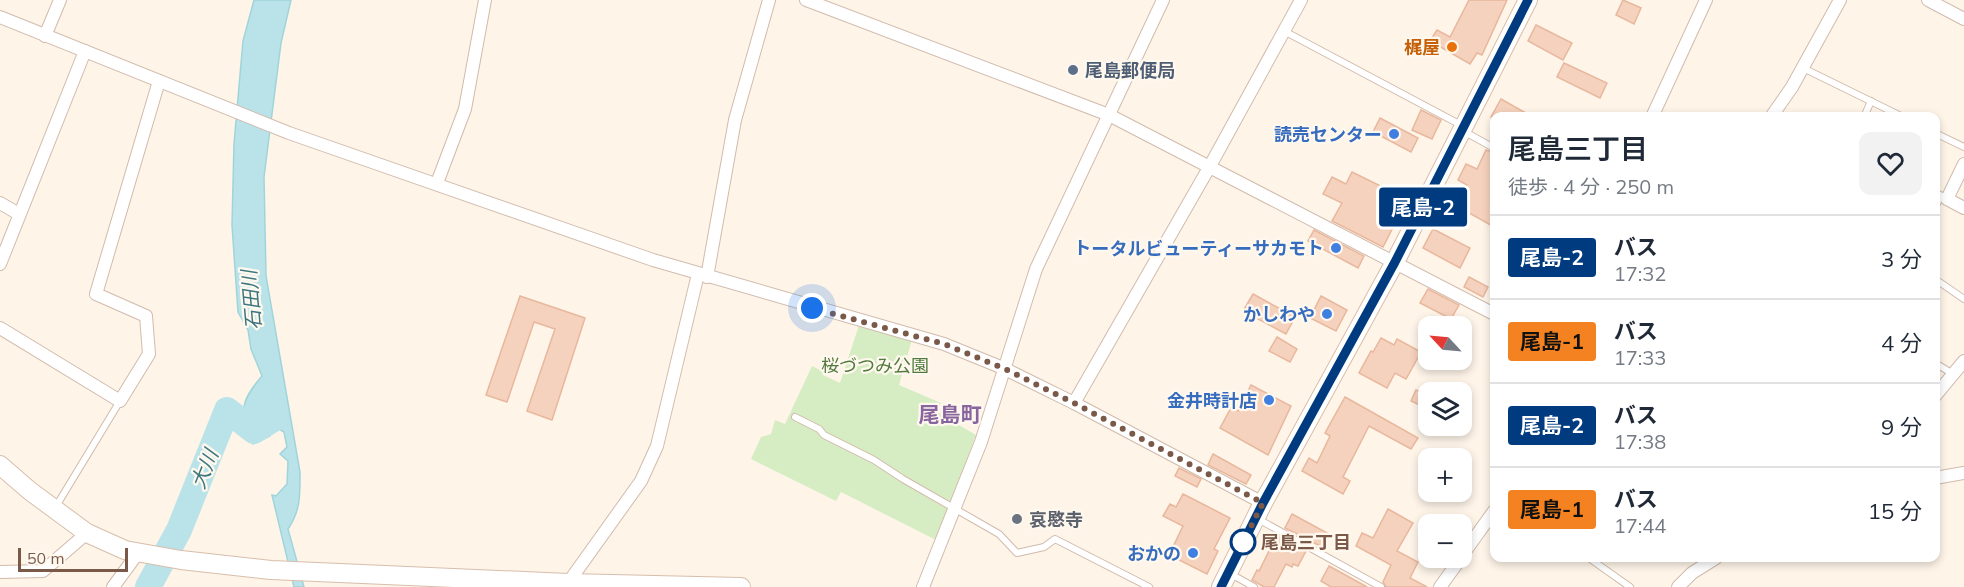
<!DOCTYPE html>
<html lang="ja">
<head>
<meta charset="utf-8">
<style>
  body { margin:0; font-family:Mulish,"Noto Sans JP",sans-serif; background:#f2f2f3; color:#1f2937; height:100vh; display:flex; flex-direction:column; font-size:22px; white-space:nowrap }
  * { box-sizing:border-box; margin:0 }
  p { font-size:20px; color:#747a83 }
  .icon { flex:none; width:33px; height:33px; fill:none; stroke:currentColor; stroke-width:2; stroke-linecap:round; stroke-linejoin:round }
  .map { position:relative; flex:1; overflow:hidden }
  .side { position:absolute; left:1490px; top:112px; width:450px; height:450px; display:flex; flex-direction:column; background:#fff; border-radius:12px; box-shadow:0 3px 9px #0003 }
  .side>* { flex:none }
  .badge { padding:0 12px; border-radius:4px; font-size:21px; line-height:39px }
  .needle { width:39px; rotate:296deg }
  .fabs { position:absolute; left:1418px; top:316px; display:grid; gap:12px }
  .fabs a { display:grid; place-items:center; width:54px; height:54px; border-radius:12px; background:#fff; box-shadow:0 3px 9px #0003; font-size:30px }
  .scale { position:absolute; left:18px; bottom:15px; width:110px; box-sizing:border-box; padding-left:6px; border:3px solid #7a5949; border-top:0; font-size:16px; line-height:21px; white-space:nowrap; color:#7a5949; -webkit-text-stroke:4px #fff8ef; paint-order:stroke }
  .you { position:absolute; width:30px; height:30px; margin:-15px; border:4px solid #fff; border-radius:50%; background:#1a73e8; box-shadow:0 0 0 9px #1a73e833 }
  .map>.badge { position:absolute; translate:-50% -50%; box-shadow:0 0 0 3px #fff }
  .round { display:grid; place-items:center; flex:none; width:63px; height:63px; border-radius:12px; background:#f2f2f3 }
  .overview { display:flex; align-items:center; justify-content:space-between; height:102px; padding:0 18px }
  h1 { font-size:28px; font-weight:600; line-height:45px }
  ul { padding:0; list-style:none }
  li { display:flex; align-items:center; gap:18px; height:84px; padding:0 18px; border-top:2px solid #e0e1e3 }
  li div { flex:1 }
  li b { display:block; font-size:22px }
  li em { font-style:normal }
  li .badge { min-width:66px; font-weight:700; text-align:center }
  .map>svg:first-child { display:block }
  .green { fill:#d6edc4 }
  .water { fill:#bae3e9; stroke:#a0d4db; stroke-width:1.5 }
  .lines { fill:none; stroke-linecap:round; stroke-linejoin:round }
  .river { stroke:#bae3e9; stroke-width:26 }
  .building { fill:#f5d2bd; stroke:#e8b79d; stroke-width:1.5 }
  .lane-casing { stroke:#d1bbac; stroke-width:8 }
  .street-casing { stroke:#d1bbac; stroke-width:14 }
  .secondary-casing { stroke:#d7beab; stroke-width:20 }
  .lane { stroke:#fff; stroke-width:6 }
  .street { stroke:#fff; stroke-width:12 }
  .secondary { stroke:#fff; stroke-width:18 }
  .line-casing { stroke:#fff; stroke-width:14 }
  .line { stroke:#003b80; stroke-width:9 }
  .walk { stroke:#7a5949; stroke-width:6; stroke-dasharray:0 10.8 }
  .food-dot { fill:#e8710a; stroke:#fff8ef; stroke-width:2 }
  .service-dot { fill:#5c6f8a; stroke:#fff8ef; stroke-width:2 }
  .shop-dot { fill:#3f7fe0; stroke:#fff8ef; stroke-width:2 }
  .worship-dot { fill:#6b7280; stroke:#fff8ef; stroke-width:2 }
  .stop-dot { fill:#fff; stroke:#003b80; stroke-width:3 }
  .labels { text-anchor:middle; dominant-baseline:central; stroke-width:4.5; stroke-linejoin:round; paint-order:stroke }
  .food-label { font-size:18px; font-weight:bold; fill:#c56008; stroke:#fff8ef; text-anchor:end }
  .service-label { font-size:18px; font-weight:bold; fill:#4e5e75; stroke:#fff8ef; text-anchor:start }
  .shop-label { font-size:18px; font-weight:bold; fill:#366cbe; stroke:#fff8ef; text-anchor:end }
  .park-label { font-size:18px; fill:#527a3e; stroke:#fff8ef }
  .worship-label { font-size:18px; font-weight:bold; fill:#5b616d; stroke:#fff8ef; text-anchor:start }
  .stop-label { font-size:18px; font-weight:bold; fill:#7a5949; stroke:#fff8ef; text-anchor:start }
  .water-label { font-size:20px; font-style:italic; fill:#3c767f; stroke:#fff8ef }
  .quarter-label { font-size:21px; font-weight:bold; fill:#89659d; stroke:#fff8ef }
</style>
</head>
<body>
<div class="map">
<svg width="1964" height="587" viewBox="0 0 1964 587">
  <rect width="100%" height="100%" fill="#fef4e8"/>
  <path class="green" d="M860,322L913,336L899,385L941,403L937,412L976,435L936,540L841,492L836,501L751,459L761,437L771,434L775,420L785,424L812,366L824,372L823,375L840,383Z"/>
  <path class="water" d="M254,0H291L281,43L264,177L266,276L300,472C300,494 301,510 288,529L304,587H294L272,495L276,496L287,484L288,461L280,454L287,447L284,432L274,426L270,436L253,444C241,411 238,404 262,376L251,349L248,330L238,312L232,225L234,144L243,41Z"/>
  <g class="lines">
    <path class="river" d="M148,587L179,530L227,410L254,431L275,418"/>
  </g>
  <g class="building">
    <path d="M1469,0H1507L1482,55L1477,53L1470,64L1430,41L1437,30L1450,37Z"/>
    <path d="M1623,0L1641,8L1634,24L1616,15Z"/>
    <path d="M1536,25L1572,43L1563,60L1528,41Z"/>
    <path d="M1564,63L1607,83L1600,98L1557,77Z"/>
    <path d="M1501,99L1533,117H1491Z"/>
    <path d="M1421,110L1441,120L1432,139L1412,130Z"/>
    <path d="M1380,118L1418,138L1411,152L1373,132Z"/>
    <path d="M1486,150L1494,153V227L1455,205L1467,185L1458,180L1466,164L1477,169Z"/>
    <path d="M1352,172L1409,200L1403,211L1402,210L1383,247L1332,221L1342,203L1323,194L1332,177L1346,184Z"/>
    <path d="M1433,229L1470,248L1460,268L1423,248Z"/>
    <path d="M1314,230L1364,256L1358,268L1308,241Z"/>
    <path d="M1469,277L1488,287L1483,297L1464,287Z"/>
    <path d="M1428,289L1459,305L1451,319L1420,303Z"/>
    <path d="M1253,294L1295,317L1286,334L1243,311Z"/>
    <path d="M520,296L585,318L552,420L527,411L555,329L534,322L507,402L486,395Z"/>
    <path d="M1321,296L1347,310L1336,331L1310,318Z"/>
    <path d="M1277,337L1297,349L1290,362L1269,351Z"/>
    <path d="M1381,338L1394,345L1397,339L1421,352L1406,379L1395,373L1387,388L1359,373L1371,351L1373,352Z"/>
    <path d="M1251,385L1291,406L1268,455L1220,428L1231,408L1238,411Z"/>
    <path d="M1416,390L1428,395V409L1411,401Z"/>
    <path d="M1345,397L1418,438L1411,449L1369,426L1343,477L1350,481L1343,494L1302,471L1309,458L1317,463L1330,436L1325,433Z"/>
    <path d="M1213,454L1251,475L1246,484L1208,465Z"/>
    <path d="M1179,468L1201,479L1197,487L1175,476Z"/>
    <path d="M1183,494L1230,518L1214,549L1218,551L1207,574L1169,555L1183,526L1163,516L1170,504L1176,507Z"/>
    <path d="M1388,509L1413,523L1397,551L1418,562L1410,578L1427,587H1386L1383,582L1391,565L1356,546L1362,533L1373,538Z"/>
    <path d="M1292,514L1329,534L1322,547L1285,528Z"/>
    <path d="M1276,537L1279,539L1280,537L1306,551L1298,566L1293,564L1292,567L1286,564L1274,587H1264L1252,580L1257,570L1259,571Z"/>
    <path d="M1329,566L1367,587H1331L1321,581Z"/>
  </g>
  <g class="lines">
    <defs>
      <g id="lane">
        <path d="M1284,31L1461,125"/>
        <path d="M1803,68L1903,117"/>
        <path d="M1864,117L1871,101"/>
        <path d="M1465,132L1494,148"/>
        <path d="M1935,133L1964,147"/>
        <path d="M1935,192L1947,199"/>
        <path d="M1935,207L1941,196"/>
        <path d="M1935,279L1964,299"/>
        <path d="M1935,363L1953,374"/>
        <path d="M795,417L819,429L824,435L874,460L903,479L999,534L1017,553L1044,547L1055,539L1149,587"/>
        <path d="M55,508L120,401"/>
        <path d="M1258,519L1381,587"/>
        <path d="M1589,558L1630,587"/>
        <path d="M1231,574L1254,587"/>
      </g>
      <g id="street">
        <path d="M806,0L1109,115L1494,314"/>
        <path d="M1928,0L1964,19"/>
        <path d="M0,17L289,133L653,260L944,344L1003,368L1074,403L1263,503"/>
        <path d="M45,36L60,0"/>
        <path d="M1652,117L1706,0"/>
        <path d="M1771,117L1792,87L1840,0"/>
        <path d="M1964,164L1947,199L1964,208"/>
        <path d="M437,183L465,109L485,0"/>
        <path d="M0,203L19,214"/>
        <path d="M0,264L85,51"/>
        <path d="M707,277L735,120L769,0"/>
        <path d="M0,328L120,401L149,354L146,316L96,294L159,81"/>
        <path d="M1935,396L1964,361"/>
        <path d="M1074,403L1210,166L1301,0"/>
        <path d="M1935,478L1964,473"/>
        <path d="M1461,557L1494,511"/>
        <path d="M0,572L43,571L87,533"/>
        <path d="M568,583L641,481L657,446L698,274"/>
        <path d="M113,587L138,553"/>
        <path d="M923,587L981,442L1036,269L1163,0"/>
        <path d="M1440,587L1461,558"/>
        <path d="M1678,587L1692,573L1716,558"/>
      </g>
      <g id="secondary">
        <path d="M0,465L30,491L87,533L125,550L181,560L271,570L568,583L741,587"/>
        <path d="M1221,587L1263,503L1395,262L1528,0"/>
      </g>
    </defs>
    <use href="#lane" class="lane-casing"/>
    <use href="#street" class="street-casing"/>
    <use href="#secondary" class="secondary-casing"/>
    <use href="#lane" class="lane"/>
    <use href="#street" class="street"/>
    <use href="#secondary" class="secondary"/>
  </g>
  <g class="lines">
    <defs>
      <path id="line" d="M1221,587L1263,503L1395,262L1528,0"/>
    </defs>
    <use href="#line" class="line-casing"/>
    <use href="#line" class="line"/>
    <path class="walk" d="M812,308L944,344L1003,368L1074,403L1263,503L1243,542"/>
  </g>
  <circle class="food-dot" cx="1452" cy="47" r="6"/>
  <circle class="service-dot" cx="1073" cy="70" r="6"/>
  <g class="shop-dot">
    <circle cx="1394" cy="134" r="6"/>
    <circle cx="1336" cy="248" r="6"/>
    <circle cx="1327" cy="314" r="6"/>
    <circle cx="1269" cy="400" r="6"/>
    <circle cx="1193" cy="553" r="6"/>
  </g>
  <circle class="worship-dot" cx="1017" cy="519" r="6"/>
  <circle class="stop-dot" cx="1243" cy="542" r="12"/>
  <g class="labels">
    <g class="food-label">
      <text x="1440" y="47">梶屋</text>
    </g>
    <g class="service-label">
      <text x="1085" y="70">尾島郵便局</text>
    </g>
    <g class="shop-label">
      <text x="1382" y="134">読売センター</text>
      <text x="1324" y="248">トータルビューティーサカモト</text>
      <text x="1315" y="314">かしわや</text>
      <text x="1257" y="400">金井時計店</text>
      <text x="1181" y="553">おかの</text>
    </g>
    <g class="park-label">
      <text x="875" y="365">桜づつみ公園</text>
    </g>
    <g class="worship-label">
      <text x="1029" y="519">哀愍寺</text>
    </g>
    <g class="stop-label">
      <text x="1261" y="542">尾島三丁目</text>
    </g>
    <g class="water-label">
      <text transform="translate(251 300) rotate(-95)">石田川</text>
      <text transform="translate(204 469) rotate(-68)">大川</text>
    </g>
    <g class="quarter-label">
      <text x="950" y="414">尾島町</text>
    </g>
  </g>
</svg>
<div class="fabs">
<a><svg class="needle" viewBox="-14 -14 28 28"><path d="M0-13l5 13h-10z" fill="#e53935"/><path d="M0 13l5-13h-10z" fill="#747a83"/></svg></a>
<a><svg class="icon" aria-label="layers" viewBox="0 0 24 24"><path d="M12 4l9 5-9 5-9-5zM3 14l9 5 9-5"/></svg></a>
<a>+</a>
<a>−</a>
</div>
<div class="scale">50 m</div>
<div class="you" style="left:812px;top:308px"></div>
<b class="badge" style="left:1423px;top:207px;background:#003b80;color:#fff">尾島-2</b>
<section class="side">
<div class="overview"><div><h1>尾島三丁目</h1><p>徒歩 · 4 分 · 250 m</p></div><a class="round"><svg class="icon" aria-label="heart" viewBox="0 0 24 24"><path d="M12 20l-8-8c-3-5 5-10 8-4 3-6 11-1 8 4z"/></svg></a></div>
<ul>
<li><span class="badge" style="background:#003b80;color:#fff">尾島-2</span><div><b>バス</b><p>17:32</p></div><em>3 分</em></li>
<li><span class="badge" style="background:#f58220;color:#111">尾島-1</span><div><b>バス</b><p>17:33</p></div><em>4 分</em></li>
<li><span class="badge" style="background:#003b80;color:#fff">尾島-2</span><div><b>バス</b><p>17:38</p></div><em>9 分</em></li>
<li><span class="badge" style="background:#f58220;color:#111">尾島-1</span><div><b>バス</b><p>17:44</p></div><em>15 分</em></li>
</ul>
</section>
</div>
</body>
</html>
